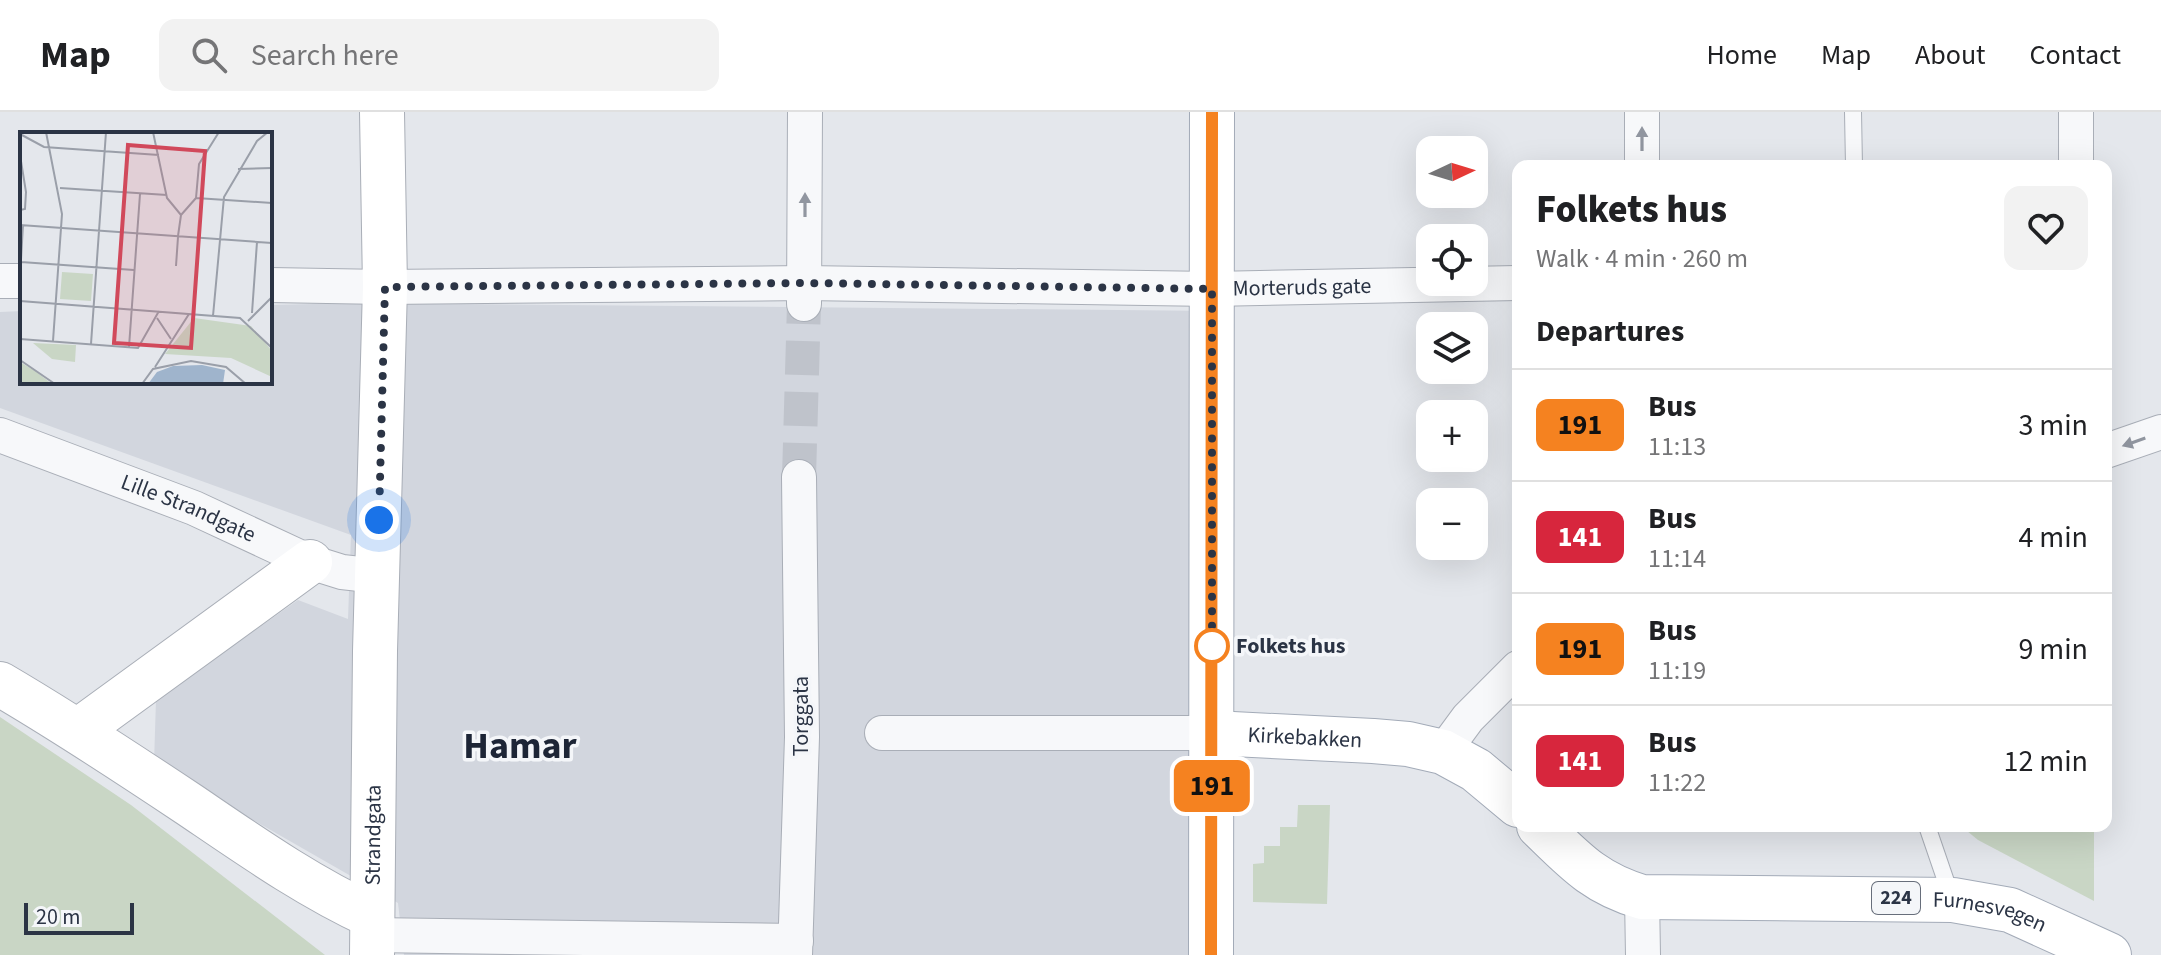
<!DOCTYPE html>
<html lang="en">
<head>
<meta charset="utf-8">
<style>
  body { margin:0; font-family:"Source Sans 3",sans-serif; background:#f2f2f2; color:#202124; height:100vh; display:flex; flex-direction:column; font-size:30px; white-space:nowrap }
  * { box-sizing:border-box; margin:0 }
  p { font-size:26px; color:#757577 }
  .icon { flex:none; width:44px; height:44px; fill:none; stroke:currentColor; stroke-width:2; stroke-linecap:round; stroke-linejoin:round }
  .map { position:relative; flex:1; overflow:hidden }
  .drawer { position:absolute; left:1512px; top:48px; width:600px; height:672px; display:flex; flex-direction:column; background:#fff; border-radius:16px; box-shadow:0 8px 32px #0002 }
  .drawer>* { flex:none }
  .badge { padding:0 16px; border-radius:12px; font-size:28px; line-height:52px }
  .needle { width:52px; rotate:86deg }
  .tools { position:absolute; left:1416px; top:24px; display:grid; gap:16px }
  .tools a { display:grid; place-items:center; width:72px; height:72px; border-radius:16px; background:#fff; box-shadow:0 8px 32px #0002; font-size:40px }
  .scale { position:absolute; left:24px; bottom:20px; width:110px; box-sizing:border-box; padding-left:8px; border:4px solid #2b3445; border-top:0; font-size:22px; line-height:28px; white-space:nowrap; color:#2b3445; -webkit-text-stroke:6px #f4f6f9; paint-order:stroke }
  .you { position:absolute; width:40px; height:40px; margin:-20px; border:6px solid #fff; border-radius:50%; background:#1a73e8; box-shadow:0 0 0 12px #1a73e833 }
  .map>.badge { position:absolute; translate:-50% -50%; box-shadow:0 0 0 4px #fff }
  h2 { padding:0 24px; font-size:30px; line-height:72px }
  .round { display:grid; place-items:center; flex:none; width:84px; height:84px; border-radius:16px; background:#f2f2f2 }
  .headline { display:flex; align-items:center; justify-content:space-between; height:136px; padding:0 24px }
  h1 { font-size:38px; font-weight:800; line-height:60px }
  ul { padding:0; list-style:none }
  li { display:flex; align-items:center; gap:24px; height:112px; padding:0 24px; border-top:2px solid #e0e0e0 }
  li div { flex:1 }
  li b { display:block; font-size:30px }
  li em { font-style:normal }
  li .badge { min-width:88px; font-weight:700; text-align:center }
  header { display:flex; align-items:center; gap:48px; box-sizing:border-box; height:112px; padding:0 40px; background:#fff; border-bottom:2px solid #e0e0e0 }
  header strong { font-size:38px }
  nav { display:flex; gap:44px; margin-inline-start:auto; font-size:28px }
  .search { width:560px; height:72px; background:#f2f2f2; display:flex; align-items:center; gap:20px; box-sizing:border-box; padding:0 28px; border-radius:16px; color:#757577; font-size:30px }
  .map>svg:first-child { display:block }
  .built { fill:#d2d6de }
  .park { fill:#c9d6c5 }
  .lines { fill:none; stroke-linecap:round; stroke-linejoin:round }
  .street-tunnel { stroke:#bfc3cb; stroke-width:34; stroke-dasharray:34 17; stroke-linecap:butt }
  .lane-casing { stroke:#a9aeb7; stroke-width:18 }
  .street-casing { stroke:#a9aeb7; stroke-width:36 }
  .secondary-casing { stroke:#a9aeb7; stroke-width:46 }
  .primary-casing { stroke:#a3abb8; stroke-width:46 }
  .lane { stroke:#f7f8fa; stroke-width:16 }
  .street { stroke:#f7f8fa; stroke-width:34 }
  .secondary { stroke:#fff; stroke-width:44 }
  .primary { stroke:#fff; stroke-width:44 }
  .oneway { fill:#9196a0 }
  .line-casing { stroke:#fff; stroke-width:18 }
  .line { stroke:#f58220; stroke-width:12 }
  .walk { stroke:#2b3445; stroke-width:8; stroke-dasharray:0 14.4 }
  .stop-dot { fill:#fff; stroke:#f58220; stroke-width:4 }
  .labels { text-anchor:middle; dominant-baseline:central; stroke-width:7; stroke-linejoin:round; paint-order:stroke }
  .shield { fill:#f4f6f9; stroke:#676e7b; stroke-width:2 }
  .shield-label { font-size:20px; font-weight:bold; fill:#2b3445 }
  .street-label { font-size:22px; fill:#2b3445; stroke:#f4f6f9 }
  .stop-label { font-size:22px; font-weight:bold; fill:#2b3445; stroke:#f4f6f9; text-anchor:start }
  .town-label { font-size:38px; font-weight:bold; fill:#1d2536; stroke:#f4f6f9 }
  .inset-road { fill:none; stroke:#9a9fa9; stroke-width:2 }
  .view { fill:#d1495b; fill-opacity:0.15; stroke:#d1495b; stroke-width:4 }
  .inset-edge { fill:none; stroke:#2b3445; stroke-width:4 }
</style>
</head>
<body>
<header>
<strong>Map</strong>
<div class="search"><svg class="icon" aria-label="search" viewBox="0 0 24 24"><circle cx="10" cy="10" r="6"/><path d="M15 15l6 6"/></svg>Search here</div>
<nav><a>Home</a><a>Map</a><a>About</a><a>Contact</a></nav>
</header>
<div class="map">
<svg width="2161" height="843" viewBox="0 0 2161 843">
  <rect width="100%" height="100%" fill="#e4e7ec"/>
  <path class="built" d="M358,191L1219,199L1208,843H404L398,791L154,651L156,588L298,488L348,507L351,423L0,296V200L22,199V270H270V193Z"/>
  <g class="park">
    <path d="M0,605L131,693L325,843H0Z"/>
    <path d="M1298,693H1330L1327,792L1253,790V752L1264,751V734H1280V715H1297Z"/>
    <path d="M1961,714H2094V789L1978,728Z"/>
  </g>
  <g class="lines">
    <path class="street-tunnel" d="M799,365L804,192"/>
    <defs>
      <g id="lane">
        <path d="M1853,0L1854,54"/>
        <path d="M1927,714L1952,787"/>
      </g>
      <g id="street">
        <path d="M1642,54V0"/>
        <path d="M2076,54V0"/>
        <path d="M0,169H22"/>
        <path id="s1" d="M270,173L385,175L805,171L1212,177L1518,171"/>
        <path d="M804,192L805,0"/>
        <path id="s2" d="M0,323L194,396L310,450L342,460L378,464"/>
        <path d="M2106,339L2161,320"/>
        <path d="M882,621H1213"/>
        <path d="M1443,640L1468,606L1518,556"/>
        <path d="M1642,785L1643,843"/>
        <path d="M372,823L796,829"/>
        <path d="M795,843L802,625L799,365"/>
      </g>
      <g id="secondary">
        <path d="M0,572C65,610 127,651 190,693C249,733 307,774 372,804"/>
        <path d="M79,618L310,450"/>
        <path id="s3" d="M372,843L375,539L385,175L382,0"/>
      </g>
      <g id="primary">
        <path id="s4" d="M1213,621L1373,629L1408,632L1443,640L1476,658L1518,693"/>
        <path id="s5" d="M1539,714C1574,748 1594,771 1642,785L1953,788L2010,798L2109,843"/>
        <path d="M1211,843L1212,0"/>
      </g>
    </defs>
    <use href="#lane" class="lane-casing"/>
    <use href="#street" class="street-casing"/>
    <use href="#secondary" class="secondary-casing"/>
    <use href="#primary" class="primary-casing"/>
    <use href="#lane" class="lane"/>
    <use href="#street" class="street"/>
    <use href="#secondary" class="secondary"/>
    <use href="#primary" class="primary"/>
  </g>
  <defs><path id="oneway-solid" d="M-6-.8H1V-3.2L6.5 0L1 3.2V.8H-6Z" transform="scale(2)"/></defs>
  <g class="oneway">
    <use href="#oneway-solid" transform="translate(1642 27) rotate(-90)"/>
    <use href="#oneway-solid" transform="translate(805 93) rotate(-90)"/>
    <use href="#oneway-solid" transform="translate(2134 330) rotate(161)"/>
  </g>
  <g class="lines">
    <defs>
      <path id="line" d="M1211,843L1212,0"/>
    </defs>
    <use href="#line" class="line-casing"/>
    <use href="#line" class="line"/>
    <path class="walk" d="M379,408L385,175L805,171L1212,177V534"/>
  </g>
  <circle class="stop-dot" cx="1212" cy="534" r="16"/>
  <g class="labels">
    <rect class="shield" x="1872" y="770" width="48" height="32" rx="6"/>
    <g class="shield-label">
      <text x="1896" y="786">224</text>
    </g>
    <g class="street-label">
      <text stroke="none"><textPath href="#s1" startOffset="1032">Morteruds gate</textPath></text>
      <text stroke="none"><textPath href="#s2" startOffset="202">Lille Strandgate</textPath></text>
      <text transform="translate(801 604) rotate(-90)">Torggata</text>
      <text stroke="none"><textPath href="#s4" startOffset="92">Kirkebakken</textPath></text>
      <text stroke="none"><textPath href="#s3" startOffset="120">Strandgata</textPath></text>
      <text stroke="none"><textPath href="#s5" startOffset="476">Furnesvegen</textPath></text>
    </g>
    <g class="stop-label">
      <text x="1236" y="534">Folkets hus</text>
    </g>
    <g class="town-label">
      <text x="520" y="634">Hamar</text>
    </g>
  </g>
  <g transform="translate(20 20)">
    <rect width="252" height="252" fill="#e4e7ec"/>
    <path d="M42,140L73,142L71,169L40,167ZM174,186L231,194L252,219V245L211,226L145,222ZM13,211L56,213L55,230L32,227ZM0,230L15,239L32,252H0Z" fill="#c9d6c5"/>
    <path d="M182,233L205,238L203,252H128L137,240L153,234Z" fill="#9fb4cc"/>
    <path class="inset-road" d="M26,0L42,82L33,209M133,0L147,66L161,83M0,2L24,15L139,23M0,23L6,60L5,77L0,78M218,37L252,36M40,56L147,63M176,66L252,71M0,93L252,111M158,104L161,83L176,66L179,32L199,0M1,130L114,138M156,134L158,105M0,145L3,93M0,169L220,186L252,216M232,181L237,110M193,184L204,65L237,9L248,0M137,186L151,207M228,189L252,165M0,207L118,216L139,179M71,212L86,0M109,215L120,62M0,228L35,252M135,235L169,182M122,252L133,237L171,229L206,235L226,252"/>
    <path class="view" d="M108,13L185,19L171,216L94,211Z"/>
    <rect width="252" height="252" class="inset-edge"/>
  </g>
</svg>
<div class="tools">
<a><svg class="needle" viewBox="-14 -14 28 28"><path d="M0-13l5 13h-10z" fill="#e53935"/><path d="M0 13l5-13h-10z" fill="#757577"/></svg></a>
<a><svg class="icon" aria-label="locate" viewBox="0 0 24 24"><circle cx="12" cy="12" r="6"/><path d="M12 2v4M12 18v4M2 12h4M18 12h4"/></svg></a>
<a><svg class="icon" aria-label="layers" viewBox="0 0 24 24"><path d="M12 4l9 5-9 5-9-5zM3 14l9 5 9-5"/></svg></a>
<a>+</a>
<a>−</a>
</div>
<div class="scale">20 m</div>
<div class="you" style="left:379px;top:408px"></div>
<b class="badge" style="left:1212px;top:674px;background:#f58220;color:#111">191</b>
<section class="drawer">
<div class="headline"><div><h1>Folkets hus</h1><p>Walk · 4 min · 260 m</p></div><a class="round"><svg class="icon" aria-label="heart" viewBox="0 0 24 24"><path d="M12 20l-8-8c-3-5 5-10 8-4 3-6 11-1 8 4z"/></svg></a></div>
<h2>Departures</h2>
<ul>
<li><span class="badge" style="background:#f58220;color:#111">191</span><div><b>Bus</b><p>11:13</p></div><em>3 min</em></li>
<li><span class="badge" style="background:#d7263d;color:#fff">141</span><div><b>Bus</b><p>11:14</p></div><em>4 min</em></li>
<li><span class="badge" style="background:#f58220;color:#111">191</span><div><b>Bus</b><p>11:19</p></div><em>9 min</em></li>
<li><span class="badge" style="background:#d7263d;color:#fff">141</span><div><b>Bus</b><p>11:22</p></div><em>12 min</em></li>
</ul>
</section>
</div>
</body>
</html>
